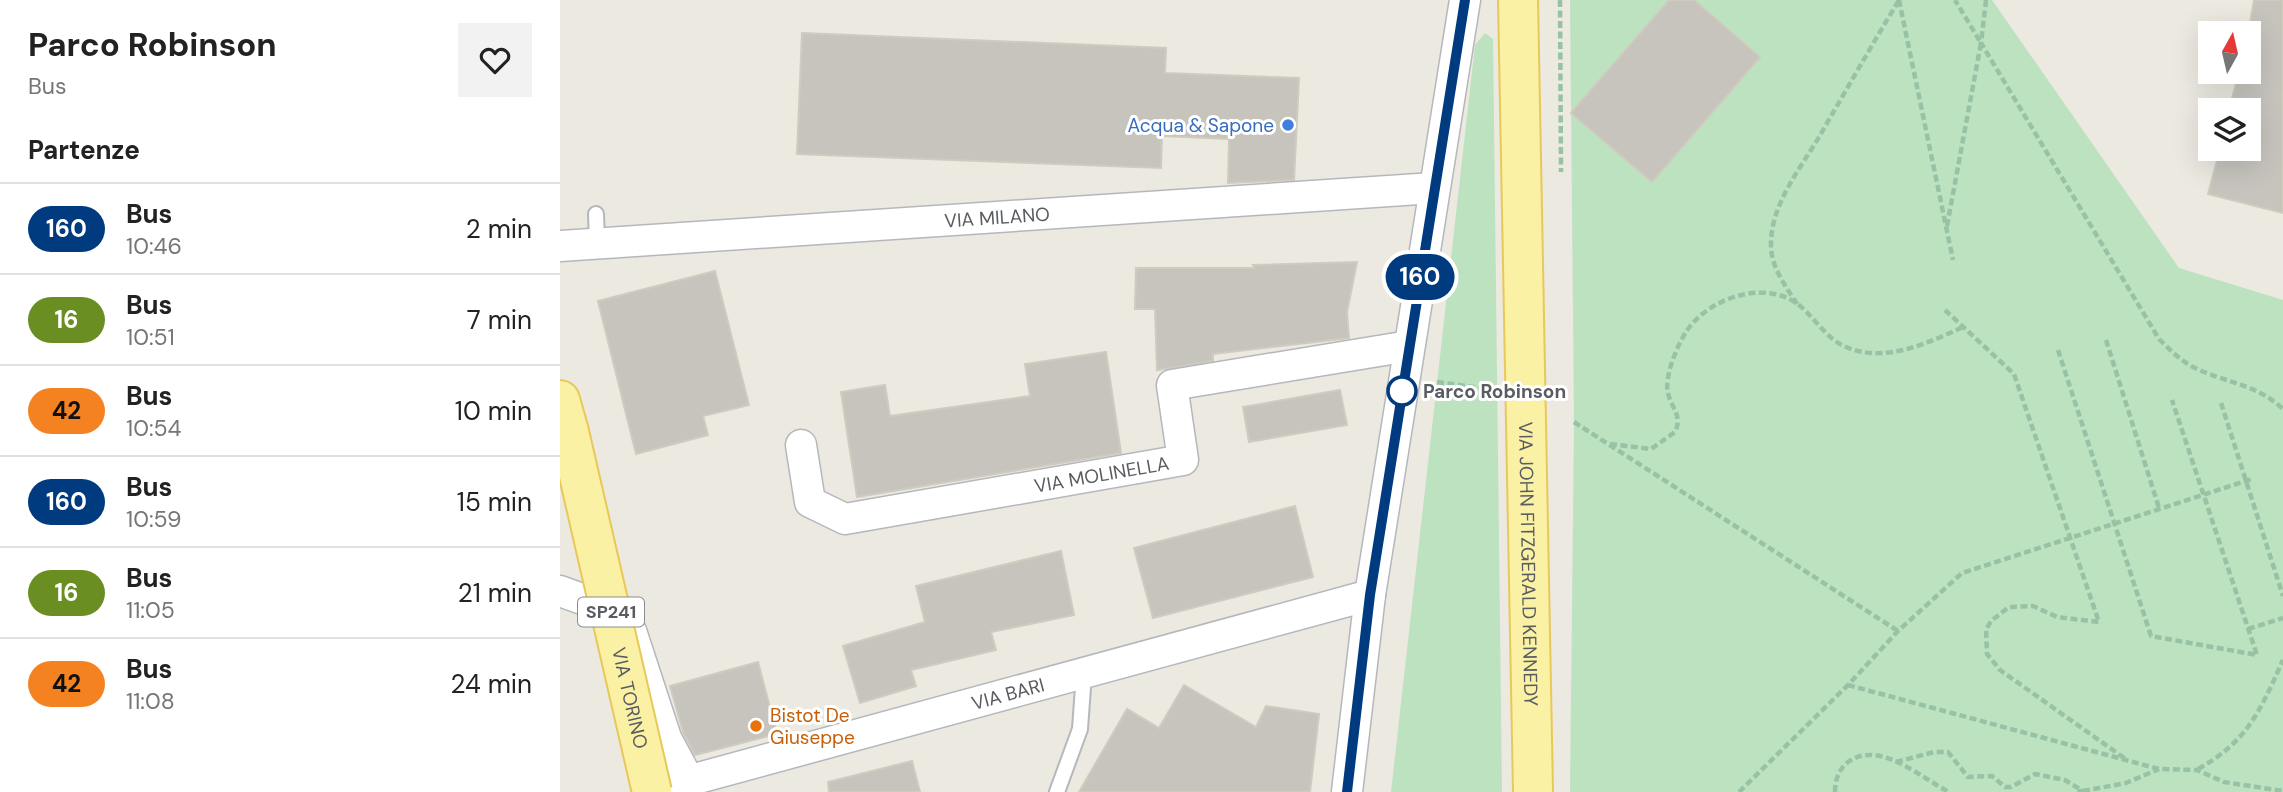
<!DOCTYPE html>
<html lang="it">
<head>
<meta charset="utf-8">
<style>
  body { margin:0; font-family:"DM Sans",sans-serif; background:#f2f2f2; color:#222; height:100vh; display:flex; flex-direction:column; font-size:26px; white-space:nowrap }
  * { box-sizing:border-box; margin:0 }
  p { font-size:23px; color:#767676 }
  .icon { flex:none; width:38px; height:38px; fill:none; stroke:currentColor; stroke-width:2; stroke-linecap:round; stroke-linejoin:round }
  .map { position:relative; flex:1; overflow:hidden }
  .side { display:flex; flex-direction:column; background:#fff; width:560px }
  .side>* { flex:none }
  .badge { padding:0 14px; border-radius:23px; font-size:24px; line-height:46px }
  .needle { width:46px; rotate:8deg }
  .buttons { position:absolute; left:1638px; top:21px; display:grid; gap:14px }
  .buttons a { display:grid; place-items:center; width:63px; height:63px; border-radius:0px; background:#fff; box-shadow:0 7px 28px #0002; font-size:35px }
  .map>.badge { position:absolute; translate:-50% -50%; box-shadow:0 0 0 4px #fff }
  h2 { padding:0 28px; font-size:26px; line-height:63px }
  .round { display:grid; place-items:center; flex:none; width:74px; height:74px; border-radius:0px; background:#f2f2f2 }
  .overview { display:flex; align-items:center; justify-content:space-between; height:119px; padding:0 28px }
  h1 { font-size:33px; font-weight:700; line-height:52px }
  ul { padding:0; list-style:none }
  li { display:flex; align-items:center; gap:21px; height:91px; padding:0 28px; border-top:2px solid #e0e0e0 }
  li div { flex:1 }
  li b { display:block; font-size:26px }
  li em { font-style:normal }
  li .badge { min-width:77px; font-weight:700; text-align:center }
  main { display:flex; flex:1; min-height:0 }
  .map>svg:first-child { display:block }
  .green { fill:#bde2bf }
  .building { fill:#c6c4bd; stroke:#cfcbbf; stroke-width:2 }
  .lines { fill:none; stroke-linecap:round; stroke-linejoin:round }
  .lane-casing { stroke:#b6b7bc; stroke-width:18 }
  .street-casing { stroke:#b6b7bc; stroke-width:33 }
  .primary-casing { stroke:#e9c85a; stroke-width:42 }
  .path { stroke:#97c2a5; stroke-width:4.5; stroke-dasharray:7 3.5; stroke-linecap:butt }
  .lane { stroke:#fff; stroke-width:14 }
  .street { stroke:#fff; stroke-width:30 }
  .primary { stroke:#faf1a5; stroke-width:38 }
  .primary-bridge-casing { stroke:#e9c85a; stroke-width:42; stroke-linecap:butt }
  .primary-bridge { stroke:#faf1a5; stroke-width:38 }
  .line-casing { stroke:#fff; stroke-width:16 }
  .line { stroke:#003b80; stroke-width:10 }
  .shop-dot { fill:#3f7fe0; stroke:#fff; stroke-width:2.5 }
  .stop-dot { fill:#fff; stroke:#003b80; stroke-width:3.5 }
  .food-dot { fill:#e8710a; stroke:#fff; stroke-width:2.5 }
  .labels { text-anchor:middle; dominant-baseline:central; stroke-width:6; stroke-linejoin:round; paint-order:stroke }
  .shield { fill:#fff; stroke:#8b8d90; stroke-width:2 }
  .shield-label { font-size:18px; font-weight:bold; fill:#595c60 }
  .shop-label { font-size:19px; fill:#366cbe; stroke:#fff; text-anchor:end }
  .street-label { font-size:19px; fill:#595c60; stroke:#fff }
  .stop-label { font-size:19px; font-weight:bold; fill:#595c60; stroke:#fff; text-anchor:start }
  .food-label { font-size:19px; fill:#c56008; stroke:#fff; text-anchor:start }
</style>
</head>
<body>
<main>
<section class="side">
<div class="overview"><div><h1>Parco Robinson</h1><p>Bus</p></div><a class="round"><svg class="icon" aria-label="heart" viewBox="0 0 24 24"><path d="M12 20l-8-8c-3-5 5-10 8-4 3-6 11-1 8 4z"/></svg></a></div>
<h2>Partenze</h2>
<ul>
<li><span class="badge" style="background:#003b80;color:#fff">160</span><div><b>Bus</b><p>10:46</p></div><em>2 min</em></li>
<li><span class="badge" style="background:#6b8e23;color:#fff">16</span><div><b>Bus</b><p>10:51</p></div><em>7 min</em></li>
<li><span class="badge" style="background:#f58220;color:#111">42</span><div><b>Bus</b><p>10:54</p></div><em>10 min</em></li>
<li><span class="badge" style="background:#003b80;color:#fff">160</span><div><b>Bus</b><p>10:59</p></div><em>15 min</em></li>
<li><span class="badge" style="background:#6b8e23;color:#fff">16</span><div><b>Bus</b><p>11:05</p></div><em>21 min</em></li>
<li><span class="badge" style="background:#f58220;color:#111">42</span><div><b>Bus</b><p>11:08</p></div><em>24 min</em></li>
</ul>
</section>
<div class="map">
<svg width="1723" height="792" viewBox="0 0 1723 792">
  <rect width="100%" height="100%" fill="#ebe9e0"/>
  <g class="green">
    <path d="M1010,0H1432L1619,268L1723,300V792H1010L1014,422Z"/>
    <path d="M925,33L933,39L942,792H831L915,45Z"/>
  </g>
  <g class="building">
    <path d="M1109,0H1134L1200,57L1092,182L1011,113Z"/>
    <path d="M1694,0H1723V213L1648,194L1660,149H1689V110H1669L1679,72H1689V28Z"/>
    <path d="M242,33L606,48L605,73L739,78L734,180L668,183L669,139L602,136L601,168L237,154Z"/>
    <path d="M797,262L787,312L789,338L653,354V361L597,370L595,309H575L576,268H694L693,265Z"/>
    <path d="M155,271L189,405L143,416L148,435L76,454L38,301Z"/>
    <path d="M546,352L561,453L297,497L281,392L325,385L330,416L470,396L465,364Z"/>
    <path d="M780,390L787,425L689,442L683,407Z"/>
    <path d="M735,506L753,577L593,618L574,548Z"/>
    <path d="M501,551L514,615L431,632L436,650L351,670L356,686L300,703L283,646L365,622L356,586Z"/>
    <path d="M198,662L217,734L135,755L123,732L110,686Z"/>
    <path d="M624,685L696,727L706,706L759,714L750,792H519L567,709L599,728Z"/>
    <path d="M352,761L360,792H269L268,782Z"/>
  </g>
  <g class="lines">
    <defs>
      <g id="lane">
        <path d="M36,214L37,243"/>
        <path d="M497,792L520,729L524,673"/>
      </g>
      <g id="street">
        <path id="s1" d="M0,246L874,188"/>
        <path id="s2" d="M241,445L250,502L285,519L623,460L612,385L849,346"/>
        <path d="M0,591L33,603L71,631L106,738L129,781"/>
        <path id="s3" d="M87,792L810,595"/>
        <path d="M787,792L810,595L905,0"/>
      </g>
      <g id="primary">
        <path id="s4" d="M958,0L973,792"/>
        <path d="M0,400L9,432"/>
      </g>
    </defs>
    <use href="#lane" class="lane-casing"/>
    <use href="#street" class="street-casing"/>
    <use href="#primary" class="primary-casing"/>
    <g class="path">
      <path d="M1000,0L1001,172"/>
      <path d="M1339,0L1393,260"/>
      <path d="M1426,0L1421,43L1599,339C1610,350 1620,360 1633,367C1665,383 1695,383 1723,409"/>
      <path d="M1387,226L1421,43L1395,0"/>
      <path d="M1237,304C1226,287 1211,267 1211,246C1210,203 1243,166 1263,130C1288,87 1313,43 1339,0"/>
      <path d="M1385,310L1454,374L1539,622L1497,617L1473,606L1449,607L1431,621L1426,630L1427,654L1440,670L1567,760"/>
      <path d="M1546,340L1599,508"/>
      <path d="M1498,350L1591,636L1697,655L1612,400"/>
      <path d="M877,382L929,389"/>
      <path d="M1661,403L1723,596"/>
      <path d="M1014,422L1338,631"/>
      <path d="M1050,444L1091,449L1115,432C1123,415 1111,408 1108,393C1104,377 1117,346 1126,332C1147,299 1204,278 1239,305C1257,320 1267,341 1291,349C1329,362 1370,342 1403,327"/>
      <path d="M1688,629L1723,618"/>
      <path d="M1288,685L1599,769L1637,770L1664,782L1723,791"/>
      <path d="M1336,762L1374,752H1388L1408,777L1432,776L1445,787H1451L1475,774L1505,780L1523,791L1516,792"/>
      <path d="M1638,769C1688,741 1700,711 1723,660"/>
      <path d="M1523,791L1566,783L1599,769"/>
      <path d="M1179,792L1288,685L1338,631L1402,573L1692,479"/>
      <path d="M1275,792C1275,781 1278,770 1288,762C1319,739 1361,778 1389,792"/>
    </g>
    <use href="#lane" class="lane"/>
    <use href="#street" class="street"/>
    <use href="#primary" class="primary"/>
    <defs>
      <g id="primary-bridge">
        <path id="s5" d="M9,432L92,792"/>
      </g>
    </defs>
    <use href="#primary-bridge" class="primary-bridge-casing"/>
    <use href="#primary-bridge" class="primary-bridge"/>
  </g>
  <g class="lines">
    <defs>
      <path id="line" d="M787,792L810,595L905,0"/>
    </defs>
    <use href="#line" class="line-casing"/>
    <use href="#line" class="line"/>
  </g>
  <circle class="shop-dot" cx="728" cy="125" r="7"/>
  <circle class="stop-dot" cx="842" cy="391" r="14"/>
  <circle class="food-dot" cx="196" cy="726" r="7"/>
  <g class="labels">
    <rect class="shield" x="18" y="597.5" width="66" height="29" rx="5"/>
    <g class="shield-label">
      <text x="51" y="612">SP241</text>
    </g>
    <g class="shop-label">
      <text x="714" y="125">Acqua &amp; Sapone</text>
    </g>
    <g class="street-label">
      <text stroke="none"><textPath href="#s1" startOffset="438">VIA MILANO</textPath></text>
      <text stroke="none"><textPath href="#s2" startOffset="357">VIA MOLINELLA</textPath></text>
      <text stroke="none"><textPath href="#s4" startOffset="564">VIA JOHN FITZGERALD KENNEDY</textPath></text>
      <text stroke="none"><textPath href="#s3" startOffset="374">VIA BARI</textPath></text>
      <text stroke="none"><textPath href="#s5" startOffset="273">VIA TORINO</textPath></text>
    </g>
    <g class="stop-label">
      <text x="863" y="391">Parco Robinson</text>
    </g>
    <g class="food-label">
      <text x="210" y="715">Bistot De<tspan x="210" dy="22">Giuseppe</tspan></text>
    </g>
  </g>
</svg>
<div class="buttons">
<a><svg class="needle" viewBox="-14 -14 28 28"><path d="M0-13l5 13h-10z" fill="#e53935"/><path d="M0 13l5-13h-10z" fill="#767676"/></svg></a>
<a><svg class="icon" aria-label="layers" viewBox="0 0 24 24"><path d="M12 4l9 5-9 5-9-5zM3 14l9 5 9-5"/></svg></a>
</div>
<b class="badge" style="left:860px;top:277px;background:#003b80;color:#fff">160</b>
</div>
</main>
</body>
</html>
